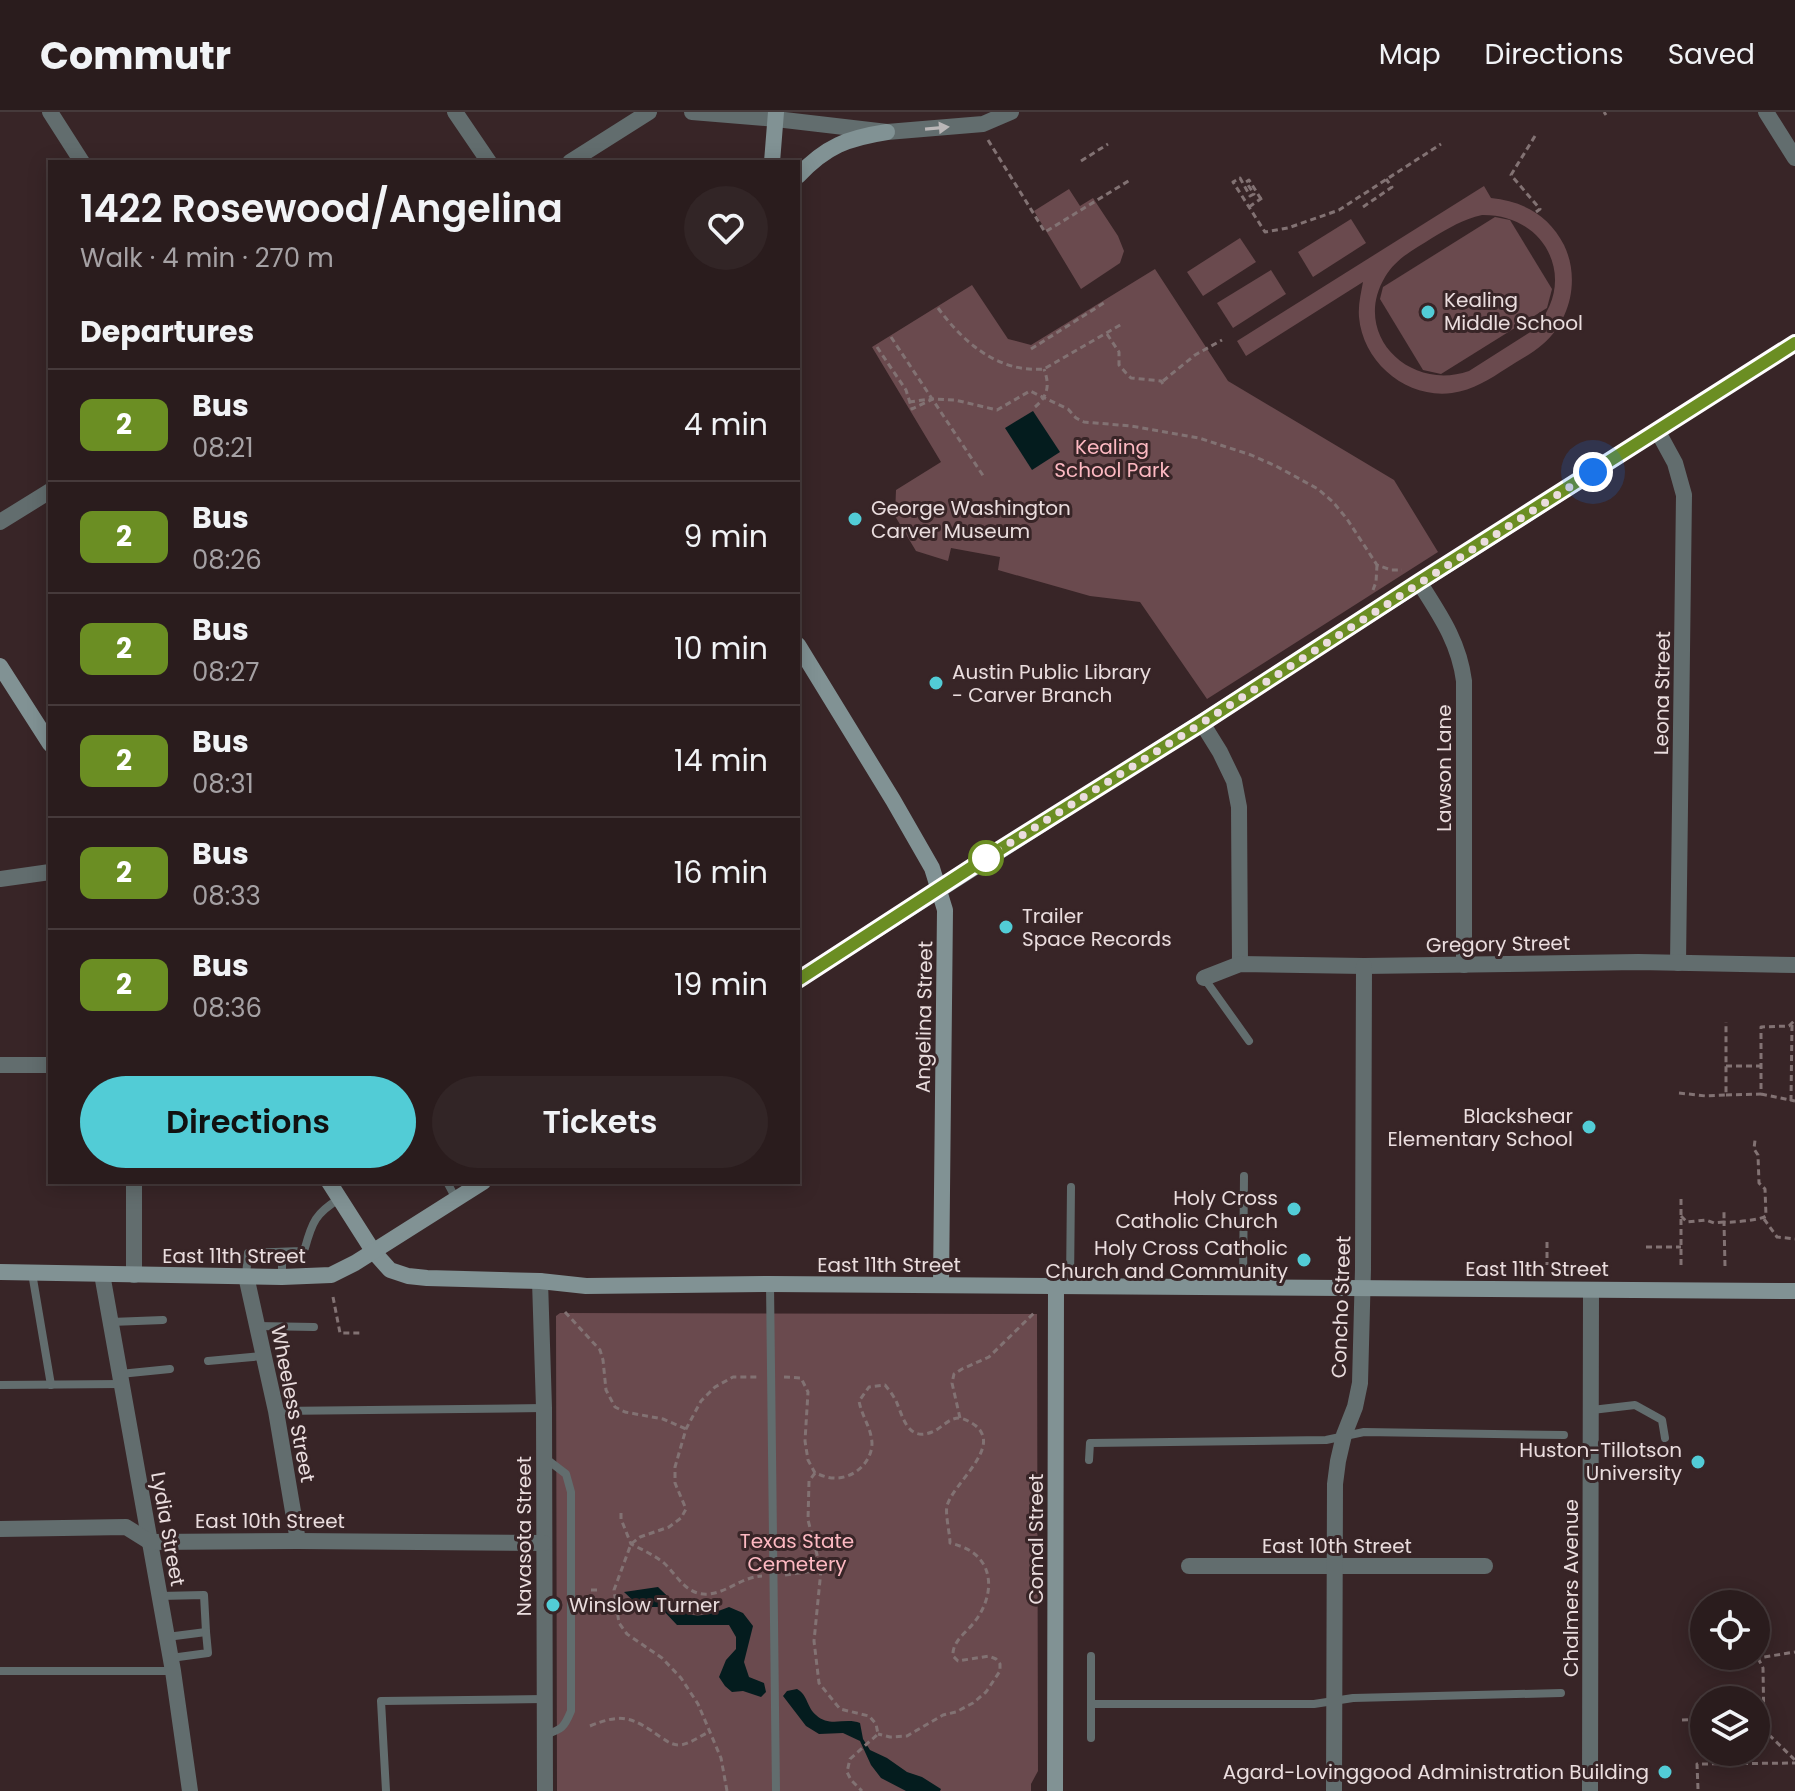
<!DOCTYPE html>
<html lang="en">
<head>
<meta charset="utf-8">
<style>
  body { margin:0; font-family:Poppins,sans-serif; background:#322526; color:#f1f3f6; height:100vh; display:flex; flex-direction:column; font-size:30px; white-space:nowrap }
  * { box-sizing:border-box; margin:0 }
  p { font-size:26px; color:#a5a1a4 }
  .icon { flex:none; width:44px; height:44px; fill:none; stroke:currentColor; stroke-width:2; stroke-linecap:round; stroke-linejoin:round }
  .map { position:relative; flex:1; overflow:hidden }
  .sheet { position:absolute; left:48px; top:48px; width:752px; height:1024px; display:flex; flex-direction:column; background:#2a1c1d; border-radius:0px; box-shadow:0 4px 20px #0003,0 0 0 2px #463a3b }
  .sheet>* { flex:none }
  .badge { padding:0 16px; border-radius:12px; font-size:28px; line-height:52px }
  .controls { position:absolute; left:1690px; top:1478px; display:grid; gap:16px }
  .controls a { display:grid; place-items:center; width:80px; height:80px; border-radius:50%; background:#2a1c1d; box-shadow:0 4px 20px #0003,0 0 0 2px #463a3b; font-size:40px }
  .you { position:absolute; width:40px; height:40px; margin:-20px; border:6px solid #fff; border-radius:50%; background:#1a73e8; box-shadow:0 0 0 12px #1a73e833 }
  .map>.badge { position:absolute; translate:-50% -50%; box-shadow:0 0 0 4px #fff }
  h2 { padding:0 32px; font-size:30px; line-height:72px }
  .round { display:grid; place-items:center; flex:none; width:84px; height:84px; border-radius:42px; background:#322526 }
  .summary { display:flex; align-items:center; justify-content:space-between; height:136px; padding:0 32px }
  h1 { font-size:38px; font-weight:600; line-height:60px }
  .cta { display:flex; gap:16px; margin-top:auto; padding:16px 32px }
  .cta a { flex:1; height:92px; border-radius:48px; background:#52ccd6; color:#111; font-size:32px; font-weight:600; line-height:92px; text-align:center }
  .cta a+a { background:#322526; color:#f1f3f6 }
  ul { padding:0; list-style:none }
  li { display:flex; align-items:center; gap:24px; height:112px; padding:0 32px; border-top:2px solid #463a3b }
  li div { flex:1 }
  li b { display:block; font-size:30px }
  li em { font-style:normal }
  li .badge { min-width:88px; font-weight:700; text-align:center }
  header { display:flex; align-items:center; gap:48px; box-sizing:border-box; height:112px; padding:0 40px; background:#2a1c1d; border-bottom:2px solid #463a3b }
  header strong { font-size:38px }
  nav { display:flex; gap:44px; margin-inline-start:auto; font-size:28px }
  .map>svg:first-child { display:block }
  .green { fill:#6a4a4e; fill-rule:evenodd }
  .water { fill:#041c1e }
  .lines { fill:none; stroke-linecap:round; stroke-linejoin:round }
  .path { stroke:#827273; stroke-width:3; stroke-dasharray:6 4; stroke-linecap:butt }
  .lane { stroke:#626d6e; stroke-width:8 }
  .street { stroke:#626d6e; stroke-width:16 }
  .secondary { stroke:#819294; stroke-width:16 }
  .oneway { fill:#bab6b7 }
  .line-casing { stroke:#fff; stroke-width:18 }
  .line { stroke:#6b8e23; stroke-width:12 }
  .walk { stroke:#eaddde; stroke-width:8; stroke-dasharray:0 14.4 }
  .poi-dot { fill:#52ccd6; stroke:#382527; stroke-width:3 }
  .stop-dot { fill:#fff; stroke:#6b8e23; stroke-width:4 }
  .labels { text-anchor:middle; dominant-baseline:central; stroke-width:6; stroke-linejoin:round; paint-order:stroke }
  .poi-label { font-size:20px; fill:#eaddde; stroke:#382527; text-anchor:start }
  .park-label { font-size:20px; fill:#fdb9c2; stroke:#382527 }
  .street-label { font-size:20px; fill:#eaddde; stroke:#382527 }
</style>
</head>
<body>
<header>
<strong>Commutr</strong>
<nav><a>Map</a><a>Directions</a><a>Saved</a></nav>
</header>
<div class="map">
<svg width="1795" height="1679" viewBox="0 0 1795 1679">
  <rect width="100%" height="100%" fill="#382527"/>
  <g class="green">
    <path d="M1484,74L1491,86C1522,89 1549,103 1564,133C1580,166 1571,208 1543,232C1532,242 1519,248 1507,256C1490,267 1473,278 1452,281C1407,287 1363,251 1359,205C1358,193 1361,181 1363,170L1246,244L1237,229ZM1482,103C1548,102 1580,172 1532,219L1469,259C1409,280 1351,222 1385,165C1396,146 1415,137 1432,126C1449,116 1463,107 1482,103Z"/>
    <path d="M1069,77L1080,94L1093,86L1118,124L1124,139L1120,151L1081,177L1034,99Z"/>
    <path d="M1495,105L1510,108L1552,177L1547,196L1441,262L1423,258L1380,187L1383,175Z"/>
    <path d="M1351,107L1366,131L1313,165L1298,140Z"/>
    <path d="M1240,126L1256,150L1203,184L1187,160Z"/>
    <path d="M1155,157L1228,269L1394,368L1438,440L1207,587L1140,490L1090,484L998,458L1000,445L951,436L948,449L916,439L895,404L896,378L941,350L872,235L972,173L1008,227L1031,233Z"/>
    <path d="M1271,158L1286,182L1233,216L1217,191Z"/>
    <path d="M560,1201L1037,1202L1038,1659L1031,1672V1679H557L556,1204Z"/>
  </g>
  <g class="water">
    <path d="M1033,299L1060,340L1032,358L1005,316Z"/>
    <path d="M658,1475C689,1504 687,1511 729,1495L743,1501L753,1514L744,1550L749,1565L764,1571L766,1580L761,1585L743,1579L732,1580L725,1574L719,1565L726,1548L736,1537V1525L729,1513H677L660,1495H640L624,1480Z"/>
    <path d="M797,1577C808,1583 807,1596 816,1603C830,1616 845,1605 860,1611L863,1627L870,1638L887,1646L907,1660L922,1665L941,1677L940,1679H906L881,1666L871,1653L860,1629L843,1621L819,1622L806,1614L783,1584L787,1579Z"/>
  </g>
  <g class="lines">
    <g class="path">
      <path d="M1604,0L1606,3"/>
      <path d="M1535,24L1511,63L1540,97L1536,100"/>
      <path d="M988,28L1045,120L1130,68"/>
      <path d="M1081,49L1108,32"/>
      <path d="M1261,87L1249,68L1246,70L1254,82L1250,84L1240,66L1233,70L1265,120L1288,116L1339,98L1441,32"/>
      <path d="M1249,95L1262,86"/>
      <path d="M1363,95L1392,75L1386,67"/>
      <path d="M938,196C963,230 998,261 1044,257L1122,212"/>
      <path d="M1107,222L1119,240V253L1126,261L1131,266L1161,269L1165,275"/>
      <path d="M891,225L984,365"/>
      <path d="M877,235L906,278L912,297L933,287L955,288L997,298L1030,279L1068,297L1076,306L1084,310L1131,314L1199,326L1251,343L1276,354L1318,377L1333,390L1347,407L1377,453L1391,458H1402"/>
      <path d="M1031,237L1107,189"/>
      <path d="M1163,269L1195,243L1222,228"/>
      <path d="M909,290L930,287"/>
      <path d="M1035,295C1048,284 1050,273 1044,257"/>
      <path d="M1373,478L1376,470L1377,453"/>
      <path d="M1726,954H1761"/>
      <path d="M1679,981L1706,984L1726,983V910"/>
      <path d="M1761,982L1795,989"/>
      <path d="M1726,983L1761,982V915L1789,914L1795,908"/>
      <path d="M1791,989L1792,911"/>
      <path d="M1681,1087V1154"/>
      <path d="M1681,1104L1687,1110L1706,1108L1714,1111L1724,1110V1100"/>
      <path d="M1764,1107L1777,1125L1795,1127"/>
      <path d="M1547,1130V1153"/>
      <path d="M1646,1135H1681"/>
      <path d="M1725,1154L1724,1110C1731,1111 1761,1108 1766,1104L1765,1077L1759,1071L1758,1043L1754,1037L1755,1028"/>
      <path d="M333,1185L340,1221H361"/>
      <path d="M565,1200L600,1238L603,1248L606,1278L615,1295L625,1300L663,1307L686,1317"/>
      <path d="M784,1265L801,1266L808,1280L805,1329L808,1348L815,1361C821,1363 827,1366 834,1366C853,1367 872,1351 872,1331C871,1315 862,1305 859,1289L869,1275L885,1273C889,1278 893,1283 896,1289C903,1304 907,1330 932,1320C941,1317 948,1306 959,1306C964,1306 972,1311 976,1314C1002,1336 953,1371 947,1394C945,1402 950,1422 950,1431C966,1435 978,1441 985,1455C994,1475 985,1498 972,1513C963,1523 952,1531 953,1544L958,1549L989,1544L996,1547L1000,1552V1559L986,1580L973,1591L956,1600L943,1603L907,1624L890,1625L878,1622"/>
      <path d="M960,1306L952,1271L954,1262L962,1257L989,1245L1034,1201"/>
      <path d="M815,1361L809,1369L808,1408L821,1458L814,1529L819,1571L840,1597L869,1604L876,1612L878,1622L850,1647L847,1660L851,1668L862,1679"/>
      <path d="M621,1401V1407L631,1432C643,1438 654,1443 664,1451C678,1464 686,1484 709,1482C728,1480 742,1465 762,1464"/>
      <path d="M785,1463L821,1458"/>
      <path d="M591,1478H597"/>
      <path d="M1756,1543L1758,1546L1795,1540"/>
      <path d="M1758,1546L1763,1556L1764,1618L1795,1648"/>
      <path d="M1682,1608L1704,1607"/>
      <path d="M590,1614C624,1600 633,1606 662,1626C668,1630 672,1633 680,1633C690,1632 700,1624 709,1620"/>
      <path d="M1698,1677L1697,1652L1795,1651"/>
      <path d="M727,1679L721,1646L698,1592L681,1566L662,1546L627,1522L619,1511L614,1478L631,1432L640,1425L669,1415L681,1406L686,1397L675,1371V1355L686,1317L701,1289L715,1275L733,1265H760"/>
    </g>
    <g class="lane">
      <path d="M1204,866L1249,929"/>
      <path d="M447,1070L456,1087"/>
      <path d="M32,1161L51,1273"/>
      <path d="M246,1164L248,1141L301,1139L305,1136C312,1110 316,1101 339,1087"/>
      <path d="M282,1165V1140"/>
      <path d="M770,1172L776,1679"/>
      <path d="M1070,1173L1071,1075"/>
      <path d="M1243,1175L1244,1064"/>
      <path d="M111,1210L163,1208"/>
      <path d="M257,1214L314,1215"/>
      <path d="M208,1249L263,1244"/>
      <path d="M120,1262L170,1257"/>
      <path d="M0,1273L121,1272"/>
      <path d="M1592,1298L1635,1293L1662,1308L1665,1326"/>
      <path d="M276,1299L544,1296"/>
      <path d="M545,1346L566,1362L571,1380V1599C564,1616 562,1617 545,1623"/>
      <path d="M1089,1348L1090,1331L1326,1328L1364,1320L1564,1323"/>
      <path d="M160,1484L204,1483L206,1520L167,1525"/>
      <path d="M171,1546L208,1541L206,1520"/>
      <path d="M0,1559H172"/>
      <path d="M1091,1592H1314L1353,1586L1561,1581"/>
      <path d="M1091,1626V1544"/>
      <path d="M386,1679L381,1589L544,1587"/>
    </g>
    <g class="street">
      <path d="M50,0L82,50"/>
      <path d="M455,0L489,50"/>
      <path d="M692,0L776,7L887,20L983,12L1011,0"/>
      <path d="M1766,0L1795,46"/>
      <path d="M570,50L649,0"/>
      <path d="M1657,318L1675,351L1684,383L1678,851"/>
      <path d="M0,410L50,379"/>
      <path d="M1419,470C1440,503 1459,530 1464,569V853"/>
      <path d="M1202,611L1220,640L1234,669L1239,695L1240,852"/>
      <path d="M0,767L50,760"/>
      <path d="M1204,866L1240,852L1364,854L1638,850L1795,853"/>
      <path d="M0,953H50"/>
      <path d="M102,1162L173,1559L190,1679"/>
      <path d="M134,1163V1070"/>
      <path d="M246,1164L276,1299L298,1429"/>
      <path d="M540,1169L544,1296L545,1679"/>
      <path d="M0,1417L126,1415L150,1430L298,1429L544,1431"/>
      <path d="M1189,1454H1485"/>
      <path d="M1334,1679L1335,1372L1338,1349L1344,1323L1355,1295L1360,1271L1363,1157L1364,854"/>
      <path d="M1590,1679L1591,1178"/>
    </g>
    <g class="secondary">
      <path d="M772,50L776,0"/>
      <path d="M798,64C826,34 848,26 887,20"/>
      <path d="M798,533L893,688L932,756L945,798L941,1173"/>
      <path d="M0,554L50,632"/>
      <path d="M798,868L1795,231"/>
      <path d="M329,1070L373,1139L390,1158L408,1164L427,1166L540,1169L586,1174L770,1172L1795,1179"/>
      <path d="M0,1160L282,1165L331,1163L355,1151L483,1070"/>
      <path d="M1055,1679L1056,1174"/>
    </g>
  </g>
  <defs><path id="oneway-solid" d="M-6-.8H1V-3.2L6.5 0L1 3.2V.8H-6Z" transform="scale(2)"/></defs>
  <use class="oneway" href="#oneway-solid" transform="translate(937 16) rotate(-5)"/>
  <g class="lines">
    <defs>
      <path id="line" d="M798,868L972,755L1202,611L1419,470L1795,231"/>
    </defs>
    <use href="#line" class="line-casing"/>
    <use href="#line" class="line"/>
    <path class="walk" d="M986,746L1202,611L1593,360"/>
  </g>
  <g class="poi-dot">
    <circle cx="1428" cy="200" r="8"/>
    <circle cx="855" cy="407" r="8"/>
    <circle cx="936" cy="571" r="8"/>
    <circle cx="1006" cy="815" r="8"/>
    <circle cx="1589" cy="1015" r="8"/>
    <circle cx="1294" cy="1097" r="8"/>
    <circle cx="1304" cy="1148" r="8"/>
    <circle cx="1698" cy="1350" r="8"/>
    <circle cx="553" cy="1493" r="8"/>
    <circle cx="1665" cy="1660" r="8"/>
  </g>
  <circle class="stop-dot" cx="986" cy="746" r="16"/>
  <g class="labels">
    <g class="poi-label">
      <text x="1444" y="188">Kealing<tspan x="1444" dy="23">Middle School</tspan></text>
      <text x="871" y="396">George Washington<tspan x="871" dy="23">Carver Museum</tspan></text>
      <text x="952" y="560">Austin Public Library<tspan x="952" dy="23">- Carver Branch</tspan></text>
      <text x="1022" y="804">Trailer<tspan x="1022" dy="23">Space Records</tspan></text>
      <text x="1573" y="1004" text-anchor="end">Blackshear<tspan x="1573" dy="23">Elementary School</tspan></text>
      <text x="1278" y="1086" text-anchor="end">Holy Cross<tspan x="1278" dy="23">Catholic Church</tspan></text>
      <text x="1288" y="1136" text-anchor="end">Holy Cross Catholic<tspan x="1288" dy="23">Church and Community</tspan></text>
      <text x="1682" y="1338" text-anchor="end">Huston-Tillotson<tspan x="1682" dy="23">University</tspan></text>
      <text x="569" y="1493">Winslow Turner</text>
      <text x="1649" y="1660" text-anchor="end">Agard-Lovinggood Administration Building</text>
    </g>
    <g class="park-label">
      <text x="1112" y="335">Kealing<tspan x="1112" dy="23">School Park</tspan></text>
      <text x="797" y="1429">Texas State<tspan x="797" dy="23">Cemetery</tspan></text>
    </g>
    <g class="street-label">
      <text transform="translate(1662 581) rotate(-89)">Leona Street</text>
      <text transform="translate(1444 656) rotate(-90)">Lawson Lane</text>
      <text transform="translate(1498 832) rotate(-1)">Gregory Street</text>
      <text transform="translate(924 905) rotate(-89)">Angelina Street</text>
      <text x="234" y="1144">East 11th Street</text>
      <text x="889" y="1153">East 11th Street</text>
      <text x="1537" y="1157">East 11th Street</text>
      <text transform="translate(1341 1195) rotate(-88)">Concho Street</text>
      <text transform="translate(293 1292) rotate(79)">Wheeless Street</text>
      <text x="270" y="1409">East 10th Street</text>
      <text transform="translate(168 1417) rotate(80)">Lydia Street</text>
      <text transform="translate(524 1424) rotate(-90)">Navasota Street</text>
      <text transform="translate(1036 1427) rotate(-90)">Comal Street</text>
      <text x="1337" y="1434">East 10th Street</text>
      <text transform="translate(1571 1476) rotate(-90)">Chalmers Avenue</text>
    </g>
  </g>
</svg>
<div class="controls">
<a><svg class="icon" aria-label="locate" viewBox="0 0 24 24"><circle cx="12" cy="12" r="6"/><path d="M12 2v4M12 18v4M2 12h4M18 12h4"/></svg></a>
<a><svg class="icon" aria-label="layers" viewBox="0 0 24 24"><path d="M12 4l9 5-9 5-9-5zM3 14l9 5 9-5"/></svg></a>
</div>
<div class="you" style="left:1593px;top:360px"></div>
<section class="sheet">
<div class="summary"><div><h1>1422 Rosewood/Angelina</h1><p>Walk · 4 min · 270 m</p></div><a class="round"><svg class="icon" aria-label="heart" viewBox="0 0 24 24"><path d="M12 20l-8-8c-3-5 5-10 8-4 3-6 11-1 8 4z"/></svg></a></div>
<h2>Departures</h2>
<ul>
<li><span class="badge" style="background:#6b8e23;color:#fff">2</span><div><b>Bus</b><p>08:21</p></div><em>4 min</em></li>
<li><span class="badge" style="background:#6b8e23;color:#fff">2</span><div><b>Bus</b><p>08:26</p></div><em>9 min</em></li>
<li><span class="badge" style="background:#6b8e23;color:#fff">2</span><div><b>Bus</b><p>08:27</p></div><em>10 min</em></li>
<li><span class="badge" style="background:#6b8e23;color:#fff">2</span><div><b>Bus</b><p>08:31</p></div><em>14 min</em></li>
<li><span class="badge" style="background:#6b8e23;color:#fff">2</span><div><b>Bus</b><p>08:33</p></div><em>16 min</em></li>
<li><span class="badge" style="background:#6b8e23;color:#fff">2</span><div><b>Bus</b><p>08:36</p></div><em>19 min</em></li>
</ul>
<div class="cta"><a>Directions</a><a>Tickets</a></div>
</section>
</div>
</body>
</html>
